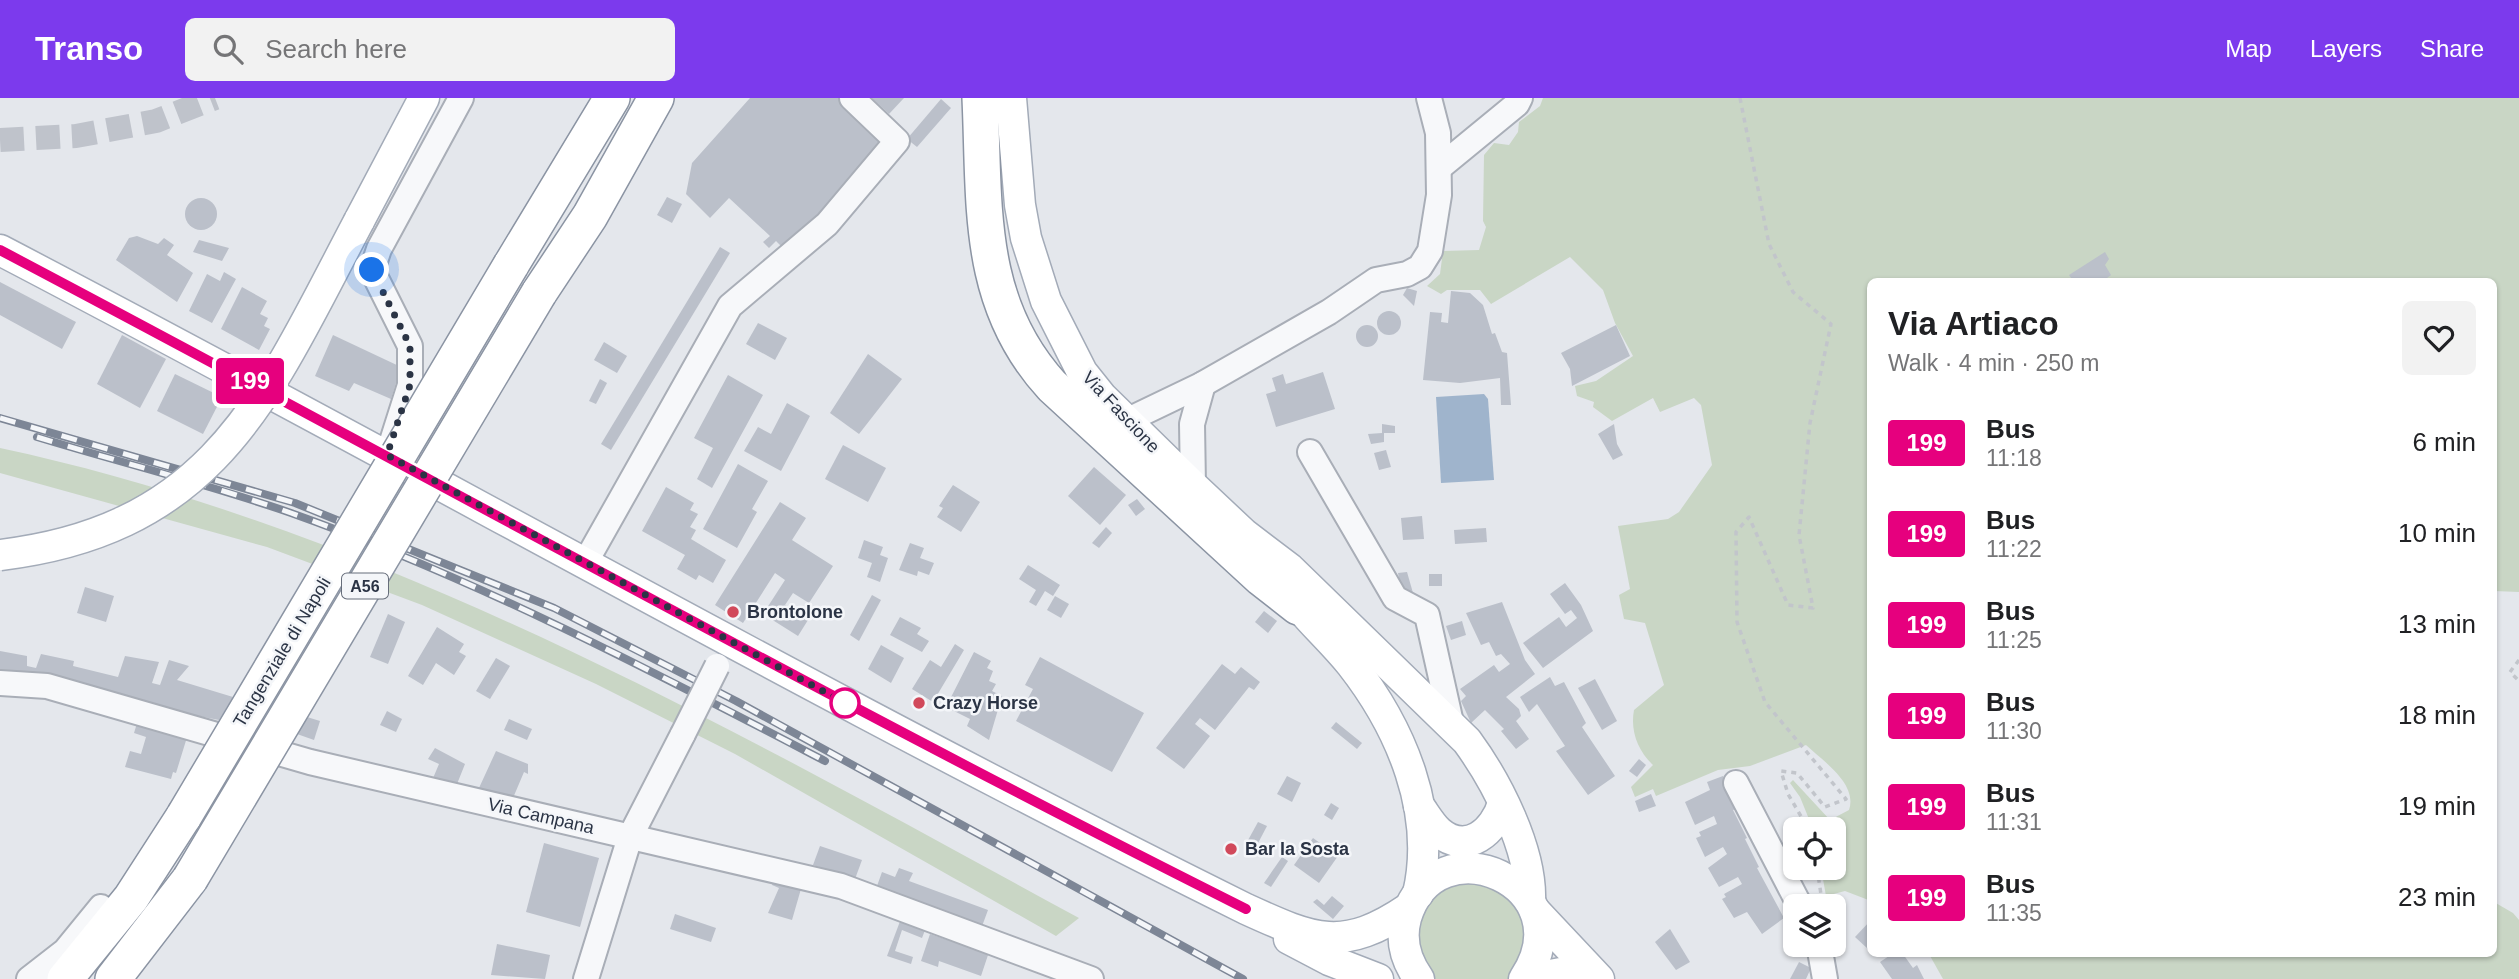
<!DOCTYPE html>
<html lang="en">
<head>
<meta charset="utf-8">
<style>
  body { margin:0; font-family:Helvetica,sans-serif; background:#f2f2f2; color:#202124; height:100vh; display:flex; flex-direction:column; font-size:26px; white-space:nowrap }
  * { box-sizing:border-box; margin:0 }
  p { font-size:23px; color:#757577 }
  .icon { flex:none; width:38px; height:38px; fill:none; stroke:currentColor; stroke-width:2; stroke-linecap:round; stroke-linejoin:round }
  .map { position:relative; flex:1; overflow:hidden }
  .details { position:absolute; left:1867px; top:180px; width:630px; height:679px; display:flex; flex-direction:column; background:#fff; border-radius:10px; box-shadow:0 2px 5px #0004 }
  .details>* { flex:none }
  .badge { padding:0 14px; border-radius:5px; font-size:24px; line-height:46px }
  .tools { position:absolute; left:1783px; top:719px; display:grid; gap:14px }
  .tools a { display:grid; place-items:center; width:63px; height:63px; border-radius:10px; background:#fff; box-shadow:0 2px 5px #0004; font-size:35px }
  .you { position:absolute; width:35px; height:35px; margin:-18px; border:5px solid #fff; border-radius:50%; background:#1a73e8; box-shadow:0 0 0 10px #1a73e833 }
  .map>.badge { position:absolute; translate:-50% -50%; box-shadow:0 0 0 4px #fff }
  .round { display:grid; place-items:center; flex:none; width:74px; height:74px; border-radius:10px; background:#f2f2f2 }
  .summary { display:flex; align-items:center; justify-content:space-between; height:119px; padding:0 21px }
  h1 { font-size:33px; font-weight:600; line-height:52px }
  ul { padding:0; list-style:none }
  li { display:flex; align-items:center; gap:21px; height:91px; padding:0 21px }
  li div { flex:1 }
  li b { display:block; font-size:26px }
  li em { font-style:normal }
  li .badge { min-width:77px; font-weight:700; text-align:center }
  header { display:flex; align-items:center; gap:42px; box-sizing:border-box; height:98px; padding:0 35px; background:#7c3aed; color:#fff }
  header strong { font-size:33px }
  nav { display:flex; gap:38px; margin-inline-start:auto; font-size:24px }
  .search { width:490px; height:63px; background:#f2f2f2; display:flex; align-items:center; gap:18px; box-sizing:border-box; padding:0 24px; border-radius:10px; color:#757577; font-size:26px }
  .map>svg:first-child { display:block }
  .green { fill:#c9d6c5 }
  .water { fill:#9fb4cc }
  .building { fill:#bbc0ca }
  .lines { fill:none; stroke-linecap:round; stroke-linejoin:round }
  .minor-tunnel { stroke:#bfc3cb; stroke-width:24; stroke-dasharray:24 12; stroke-linecap:butt }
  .minor-casing { stroke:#a9aeb7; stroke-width:28 }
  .major-casing { stroke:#a3abb8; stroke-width:33 }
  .highway-casing { stroke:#8b94a3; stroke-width:38 }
  .path { stroke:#c2c5cb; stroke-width:3.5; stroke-dasharray:5 5; stroke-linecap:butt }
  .minor { stroke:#f7f8fa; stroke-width:24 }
  .major { stroke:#fff; stroke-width:30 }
  .highway { stroke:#fff; stroke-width:35 }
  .rail-casing { stroke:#7d8696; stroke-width:8 }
  .rail { stroke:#f4f6f9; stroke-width:5; stroke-dasharray:16; stroke-linecap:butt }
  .minor-bridge-casing { stroke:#a9aeb7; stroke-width:28; stroke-linecap:butt }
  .major-bridge-casing { stroke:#a3abb8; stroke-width:33; stroke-linecap:butt }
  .highway-bridge-casing { stroke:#8b94a3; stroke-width:38; stroke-linecap:butt }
  .minor-bridge { stroke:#f7f8fa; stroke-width:24 }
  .major-bridge { stroke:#fff; stroke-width:30 }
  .highway-bridge { stroke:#fff; stroke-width:35 }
  .line-casing { stroke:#fff; stroke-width:16 }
  .line { stroke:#e6007e; stroke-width:10 }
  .walk { stroke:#2b3445; stroke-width:7; stroke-dasharray:0 12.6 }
  .poi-dot { fill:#d1495b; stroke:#f4f6f9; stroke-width:2.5 }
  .stop-dot { fill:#fff; stroke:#e6007e; stroke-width:3.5 }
  .labels { text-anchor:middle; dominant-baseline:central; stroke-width:5; stroke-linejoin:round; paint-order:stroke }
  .shield { fill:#f4f6f9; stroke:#676e7b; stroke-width:2 }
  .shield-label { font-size:16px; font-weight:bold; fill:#2b3445 }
  .street-label { font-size:18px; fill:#2b3445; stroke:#f4f6f9 }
  .poi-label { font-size:18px; font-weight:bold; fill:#2b3445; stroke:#f4f6f9; text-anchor:start }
</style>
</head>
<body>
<header>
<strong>Transo</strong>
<div class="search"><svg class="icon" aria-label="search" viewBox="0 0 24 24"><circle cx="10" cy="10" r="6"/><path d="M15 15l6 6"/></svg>Search here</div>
<nav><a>Map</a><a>Layers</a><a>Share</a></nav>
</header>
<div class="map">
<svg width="2519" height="881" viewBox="0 0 2519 881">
  <rect width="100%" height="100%" fill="#e4e7ec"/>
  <g class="green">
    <path d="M1543,0H2519V494L2494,493V184H1871V803L1845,793L1826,798L1821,770H1834V732L1813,731L1800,699L1790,685L1793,682L1830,722L1849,712C1858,686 1823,663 1806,647L1750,668L1718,672L1656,698L1653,691L1635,699L1631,689L1653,667C1638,653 1630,633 1634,612L1664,587L1645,525L1624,521L1619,497L1630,491L1618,428L1668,421L1679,414L1712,367L1701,307L1694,300L1660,314L1653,300L1612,323L1593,309L1594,304L1577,298L1575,288L1596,283L1633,258L1615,225L1603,192L1570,159L1491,206L1480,192H1447L1441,196L1427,188L1440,176L1443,153L1479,152L1486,129L1483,123L1484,57L1494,45L1509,47L1518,34L1519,24L1540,8Z"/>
    <path d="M0,350C387,433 735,633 1079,820L1056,838L735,656L596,586L422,507L267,449L0,375Z"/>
    <path d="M1470,779L1519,804C1528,835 1532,855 1508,881H1435C1409,859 1410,817 1435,793C1442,786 1460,783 1470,779Z"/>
    <path d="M2494,804L2513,815L2519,822V881H1943L1929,856H2494Z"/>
  </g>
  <path class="water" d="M1484,296L1488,301L1494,382L1441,385L1436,299Z"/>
  <g class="building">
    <path d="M750,0H839L881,37L879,57L785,152L776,143L769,150L763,144L770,138L729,100L710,120L686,96L692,65Z"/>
    <path d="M872,0H904L889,16Z"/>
    <path d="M941,1L951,10L917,49L907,41Z"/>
    <path d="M667,99L682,106L672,125L657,117Z"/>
    <circle cx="201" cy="116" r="16"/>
    <path d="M137,138L158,146L164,140L174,147L167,157L193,175L177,204L116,162L129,140Z"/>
    <path d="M199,142L229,150L222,163L193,154Z"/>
    <path d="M720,149L730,155L611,352L601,346Z"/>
    <path d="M2105,154L2109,161L2105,167L2111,177L2107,180L2110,184H2074L2069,177Z"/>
    <path d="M224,174L236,181L212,225L189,213L207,176L220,183Z"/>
    <path d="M0,184L76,224L62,251L0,217Z"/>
    <path d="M242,189L267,203L260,216L268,220L264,228L270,231L259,252L221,231Z"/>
    <path d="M1407,190L1417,193L1414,208L1403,197Z"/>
    <path d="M1451,193L1470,195L1483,207L1492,236L1495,235L1502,254L1507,255L1511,307H1501L1500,280L1460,285L1423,282L1430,214L1442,215L1441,224L1448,225Z"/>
    <circle cx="1389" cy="225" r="12"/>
    <path d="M758,225L787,240L775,262L746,246Z"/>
    <circle cx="1367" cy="238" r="11"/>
    <path d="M1616,227L1630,258L1572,288L1570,271L1561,255Z"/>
    <path d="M122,237L166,261L140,310L97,286Z"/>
    <path d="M333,237L401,269L391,301L354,285L349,293L315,278Z"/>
    <path d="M604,244L627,258L617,275L594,262Z"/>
    <path d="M868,256L902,281L859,336L830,315Z"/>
    <path d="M1323,274L1335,311L1276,329L1266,296L1276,293L1272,280L1283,276L1286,286Z"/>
    <path d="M175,276L222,299L203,336L157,313Z"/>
    <path d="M728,277L763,297L712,390L697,381L713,350L694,340Z"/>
    <path d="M600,281L607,285L596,306L589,303Z"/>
    <path d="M787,305L810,318L781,373L744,353L758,329L771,336Z"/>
    <path d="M1382,326L1395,328V335H1384V344L1371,346L1368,336L1382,335Z"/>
    <path d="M1614,326L1617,346L1623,357L1613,362L1598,336Z"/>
    <path d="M843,347L886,370L868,404L825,381Z"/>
    <path d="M1386,352L1391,369L1379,372L1374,355Z"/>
    <path d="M738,366L768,383L752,411L757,414L737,450L703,431Z"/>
    <path d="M1094,369L1126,397L1100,427L1068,398Z"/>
    <path d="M953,387L980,404L961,434L937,419L943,410L939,408Z"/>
    <path d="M666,389L694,405L690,412L698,416L690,429L696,432L691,441L726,462L713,485L699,477L696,482L677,471L685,457L642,433Z"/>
    <path d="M1137,401L1145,411L1136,418L1128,407Z"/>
    <path d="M780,404L806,420L792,442L833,468L809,505L793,495L785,507L808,522L798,538L763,516L785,482L775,475L743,525L715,507Z"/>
    <path d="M1422,418L1424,441L1403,442L1401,420Z"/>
    <path d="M1106,429L1112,435L1099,450L1092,445Z"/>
    <path d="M1486,430L1487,444L1455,446L1454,432Z"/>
    <path d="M864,442L883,449L880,457L888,460L880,484L867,479L872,465L858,460Z"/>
    <path d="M910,445L924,450L920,460L934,465L929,477L918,473L917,478L899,472Z"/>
    <path d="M1028,467L1060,487L1053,498L1045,493L1036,508L1029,504L1036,492L1019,481Z"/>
    <path d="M1407,474L1413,495L1402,498L1398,475Z"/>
    <rect x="1429" y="476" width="13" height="12"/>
    <path d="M1565,485L1581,507L1593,533L1543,570L1523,545L1559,519L1566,529L1577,520L1571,512L1565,516L1550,496Z"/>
    <path d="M85,489L114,498L106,524L77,515Z"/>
    <path d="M872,497L881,502L859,543L850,537Z"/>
    <path d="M1055,498L1069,506L1061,520L1047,512Z"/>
    <path d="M1502,504L1525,562L1535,576L1506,599L1519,611L1521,618L1516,623L1529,641L1516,651L1501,633L1504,631L1485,612L1471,625L1461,603L1466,598L1460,591L1494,567L1499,574L1510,566L1501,556L1496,558L1489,544L1481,547L1466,515Z"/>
    <path d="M1264,513L1277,523L1268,535L1255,524Z"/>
    <path d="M388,516L405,524L388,566L370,559Z"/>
    <path d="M900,519L921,530L917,536L929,543L922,554L890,537Z"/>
    <path d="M1462,523L1466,537L1451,542L1446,528Z"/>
    <path d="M437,529L464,546L459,554L466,558L454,577L436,565L423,587L408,578Z"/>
    <path d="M955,546L964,552L933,604L912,591L930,562L941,569Z"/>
    <path d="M881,547L904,560L891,585L868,571Z"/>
    <path d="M0,553L27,558V568L36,570L41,556L74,563L73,568L118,579L125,558L159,564L152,585L160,587L169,562L189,568L177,582L233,599L219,622L167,612L114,594L0,575Z"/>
    <path d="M974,554L991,563L987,570L993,573L989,583L996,586L992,593L1002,598L989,642L967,628L970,621L946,609Z"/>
    <path d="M1040,559L1144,615L1112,674L1016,623L1033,591L1025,587Z"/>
    <path d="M496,560L510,568L490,601L476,593Z"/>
    <path d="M1222,566L1235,576L1241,569L1260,584L1254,592L1249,589L1215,632L1200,620L1195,626L1210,638L1184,671L1156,650Z"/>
    <path d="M1550,579L1555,588L1564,584L1586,625L1582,629L1615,678L1588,697L1556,653L1565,648L1537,606L1529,614L1520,599Z"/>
    <path d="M1595,581L1617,623L1602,632L1578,590Z"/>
    <path d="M387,613L402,621L396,634L380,627Z"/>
    <path d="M307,619L320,623L314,642L297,636Z"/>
    <path d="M509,621L532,631L527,642L504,632Z"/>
    <path d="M138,622L188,636L176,675L173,674L171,681L125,669L130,653L141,656L146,639L134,635Z"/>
    <path d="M1336,624L1362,645L1357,651L1331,630Z"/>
    <path d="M435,650L465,666L455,691L431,685L439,666L428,661Z"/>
    <path d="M496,653L528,666V676L524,674L513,700L479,690Z"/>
    <path d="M1639,661L1646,667L1637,679L1629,673Z"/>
    <path d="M1287,678L1301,685L1292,704L1277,696Z"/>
    <path d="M1723,678L1736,711L1733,712L1747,740L1745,741L1759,769L1757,770L1784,820L1762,836L1747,814L1734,820L1722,801L1726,799L1724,796L1742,786L1738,779L1719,789L1708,770L1727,756L1723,749L1705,759L1696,740L1701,738L1699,734L1717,726L1714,718L1695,727L1685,704L1710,692L1707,684Z"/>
    <path d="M1651,696L1656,708L1639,714L1635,703Z"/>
    <path d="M1331,705L1339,710L1332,722L1324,717Z"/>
    <path d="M1258,724L1267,728L1256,749L1247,744Z"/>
    <path d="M1313,740L1338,758L1319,785L1294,767Z"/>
    <path d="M544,745L599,760L580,829L526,814Z"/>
    <path d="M820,748L862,762L855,781L813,767Z"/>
    <path d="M1282,759L1288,763L1271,789L1264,785Z"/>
    <path d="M899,770L913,775L909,783L988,812L981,831L960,823L962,819L877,788L882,774L895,779Z"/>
    <path d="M775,776L803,784L792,822L768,815L779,790L772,787Z"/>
    <path d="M1332,798L1344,808L1333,821L1313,804L1317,801L1324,807Z"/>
    <path d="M675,816L716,830L711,844L670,831Z"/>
    <path d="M902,818L927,827L922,840L902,832L895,853L913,859L911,866L887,858Z"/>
    <path d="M1871,822V848L1868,851L1855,839Z"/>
    <path d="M1670,831L1690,864L1676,872L1655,844Z"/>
    <path d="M930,836L971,850L972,845L990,851L981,878L939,863L938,869L921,863Z"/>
    <path d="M497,846L550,857L545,881L491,877Z"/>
    <path d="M1892,856H1903L1913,870L1917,867L1924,881H1892L1880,864Z"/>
    <path d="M1799,864L1811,870L1806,881H1790Z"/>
  </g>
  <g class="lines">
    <path class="minor-tunnel" d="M0,42L76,38L156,23L215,0"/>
    <defs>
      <g id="minor">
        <path d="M1439,70L1517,6L1520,0"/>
        <path d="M1126,323L1203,286L1329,214L1376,182L1407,176L1420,169L1430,153L1439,97L1438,35L1429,0"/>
        <path d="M389,353L410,287V248L372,172L379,151L461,0"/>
        <path d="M1310,354L1395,500L1427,517L1452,629"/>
        <path d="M1193,388L1192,326L1203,286"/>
        <path d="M585,465L730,208L827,126L897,43L852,0"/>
        <path d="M0,585L47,588L310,664L841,788L1091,881"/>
        <path d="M1736,685L1800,808"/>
        <path d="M1819,847L1825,881"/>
        <path d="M29,881L65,853L101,809"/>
        <path d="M586,881L630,739L683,636"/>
      </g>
      <g id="major">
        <path d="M1011,0L1020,107L1026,140L1046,203L1082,274L1102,299L1193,388L1244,436L1290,471L1467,643C1497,684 1532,752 1530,803"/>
        <path d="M359,123L424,0"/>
        <path d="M0,152C416,369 825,603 1246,811C1314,842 1343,855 1409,810"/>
        <path d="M1284,490C1304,518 1330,540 1351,566C1401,630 1437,714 1418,796"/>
        <path d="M1419,708C1425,716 1431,727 1439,734C1467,758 1495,733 1503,705"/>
        <path d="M1535,813L1599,881"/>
        <path d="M1289,841L1329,862L1378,881"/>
        <path d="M1419,881C1406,863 1400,842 1406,820C1436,720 1587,787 1524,881"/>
        <path d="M1528,881L1561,875L1583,881"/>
      </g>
      <g id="highway">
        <path d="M980,0C985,105 975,204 1052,288L1261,480L1298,509"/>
        <path d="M511,167L612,0"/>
        <path d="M539,195L590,118L656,0"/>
        <path d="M65,881L131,800L184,718"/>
        <path d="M113,881L190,781"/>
      </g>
    </defs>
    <use href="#minor" class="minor-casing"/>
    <use href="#major" class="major-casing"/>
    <use href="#highway" class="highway-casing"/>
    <g class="path">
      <path d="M1740,0L1769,146L1793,194L1831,226L1810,325L1799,437L1813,510L1788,507L1749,419L1736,434L1737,524L1765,604L1846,701L1825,709L1797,675L1781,673L1788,696L1809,732"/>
      <path d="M2519,562L2510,574L2519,583"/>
      <path d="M1817,770L1822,803"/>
    </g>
    <use href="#minor" class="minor"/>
    <use href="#major" class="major"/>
    <use href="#highway" class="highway"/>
    <defs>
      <g id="rail">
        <path d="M0,320L295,405L554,510L736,603L1243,881"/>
        <path d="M37,339C122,365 208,386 291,415C477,481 650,572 825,663"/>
      </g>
    </defs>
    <use href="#rail" class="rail-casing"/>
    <use href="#rail" class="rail"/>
    <defs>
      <path id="minor-bridge" d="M683,636L717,568"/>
      <path id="major-bridge" d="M0,457C217,431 268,295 359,123"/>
      <g id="highway-bridge">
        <path d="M184,718L511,167"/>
        <path d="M190,781L539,195"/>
      </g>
    </defs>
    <use href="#minor-bridge" class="minor-bridge-casing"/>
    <use href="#major-bridge" class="major-bridge-casing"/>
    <use href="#highway-bridge" class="highway-bridge-casing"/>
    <use href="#minor-bridge" class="minor-bridge"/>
    <use href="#major-bridge" class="major-bridge"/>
    <use href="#highway-bridge" class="highway-bridge"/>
  </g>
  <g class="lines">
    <defs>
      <path id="line" d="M0,152C416,371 826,601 1246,811"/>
    </defs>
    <use href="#line" class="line-casing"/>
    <use href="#line" class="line"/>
    <path class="walk" d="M372,172L410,248V287L387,357L845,605"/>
  </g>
  <g class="poi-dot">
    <circle cx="733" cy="514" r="7"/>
    <circle cx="919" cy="605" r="7"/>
    <circle cx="1231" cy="751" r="7"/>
  </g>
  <circle class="stop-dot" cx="845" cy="605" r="14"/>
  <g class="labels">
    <rect class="shield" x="342" y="475.5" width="46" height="25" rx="5"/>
    <g class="shield-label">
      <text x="365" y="488">A56</text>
    </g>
    <g class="street-label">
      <text transform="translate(1121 314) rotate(47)">Via Fascione</text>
      <text transform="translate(282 554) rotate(-59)">Tangenziale di Napoli</text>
      <text transform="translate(541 718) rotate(13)">Via Campana</text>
    </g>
    <g class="poi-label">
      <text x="747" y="514">Brontolone</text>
      <text x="933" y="605">Crazy Horse</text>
      <text x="1245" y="751">Bar la Sosta</text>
    </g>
  </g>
</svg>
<div class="tools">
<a><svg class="icon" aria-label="locate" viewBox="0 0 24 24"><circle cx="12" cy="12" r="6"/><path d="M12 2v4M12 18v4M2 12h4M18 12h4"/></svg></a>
<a><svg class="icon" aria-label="layers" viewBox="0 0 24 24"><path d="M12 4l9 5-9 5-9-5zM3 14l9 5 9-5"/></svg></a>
</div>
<div class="you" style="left:372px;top:172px"></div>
<b class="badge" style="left:250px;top:283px;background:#e6007e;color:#fff">199</b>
<section class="details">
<div class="summary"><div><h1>Via Artiaco</h1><p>Walk · 4 min · 250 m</p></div><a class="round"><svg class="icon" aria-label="heart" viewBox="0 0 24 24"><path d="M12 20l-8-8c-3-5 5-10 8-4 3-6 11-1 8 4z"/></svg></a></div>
<ul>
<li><span class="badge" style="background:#e6007e;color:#fff">199</span><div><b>Bus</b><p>11:18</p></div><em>6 min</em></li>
<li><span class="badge" style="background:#e6007e;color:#fff">199</span><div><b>Bus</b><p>11:22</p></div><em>10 min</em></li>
<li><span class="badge" style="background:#e6007e;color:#fff">199</span><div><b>Bus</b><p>11:25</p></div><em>13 min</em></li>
<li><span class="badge" style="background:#e6007e;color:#fff">199</span><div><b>Bus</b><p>11:30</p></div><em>18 min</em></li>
<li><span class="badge" style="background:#e6007e;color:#fff">199</span><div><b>Bus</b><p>11:31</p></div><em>19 min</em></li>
<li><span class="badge" style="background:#e6007e;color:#fff">199</span><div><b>Bus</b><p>11:35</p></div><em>23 min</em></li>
</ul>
</section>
</div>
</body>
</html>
